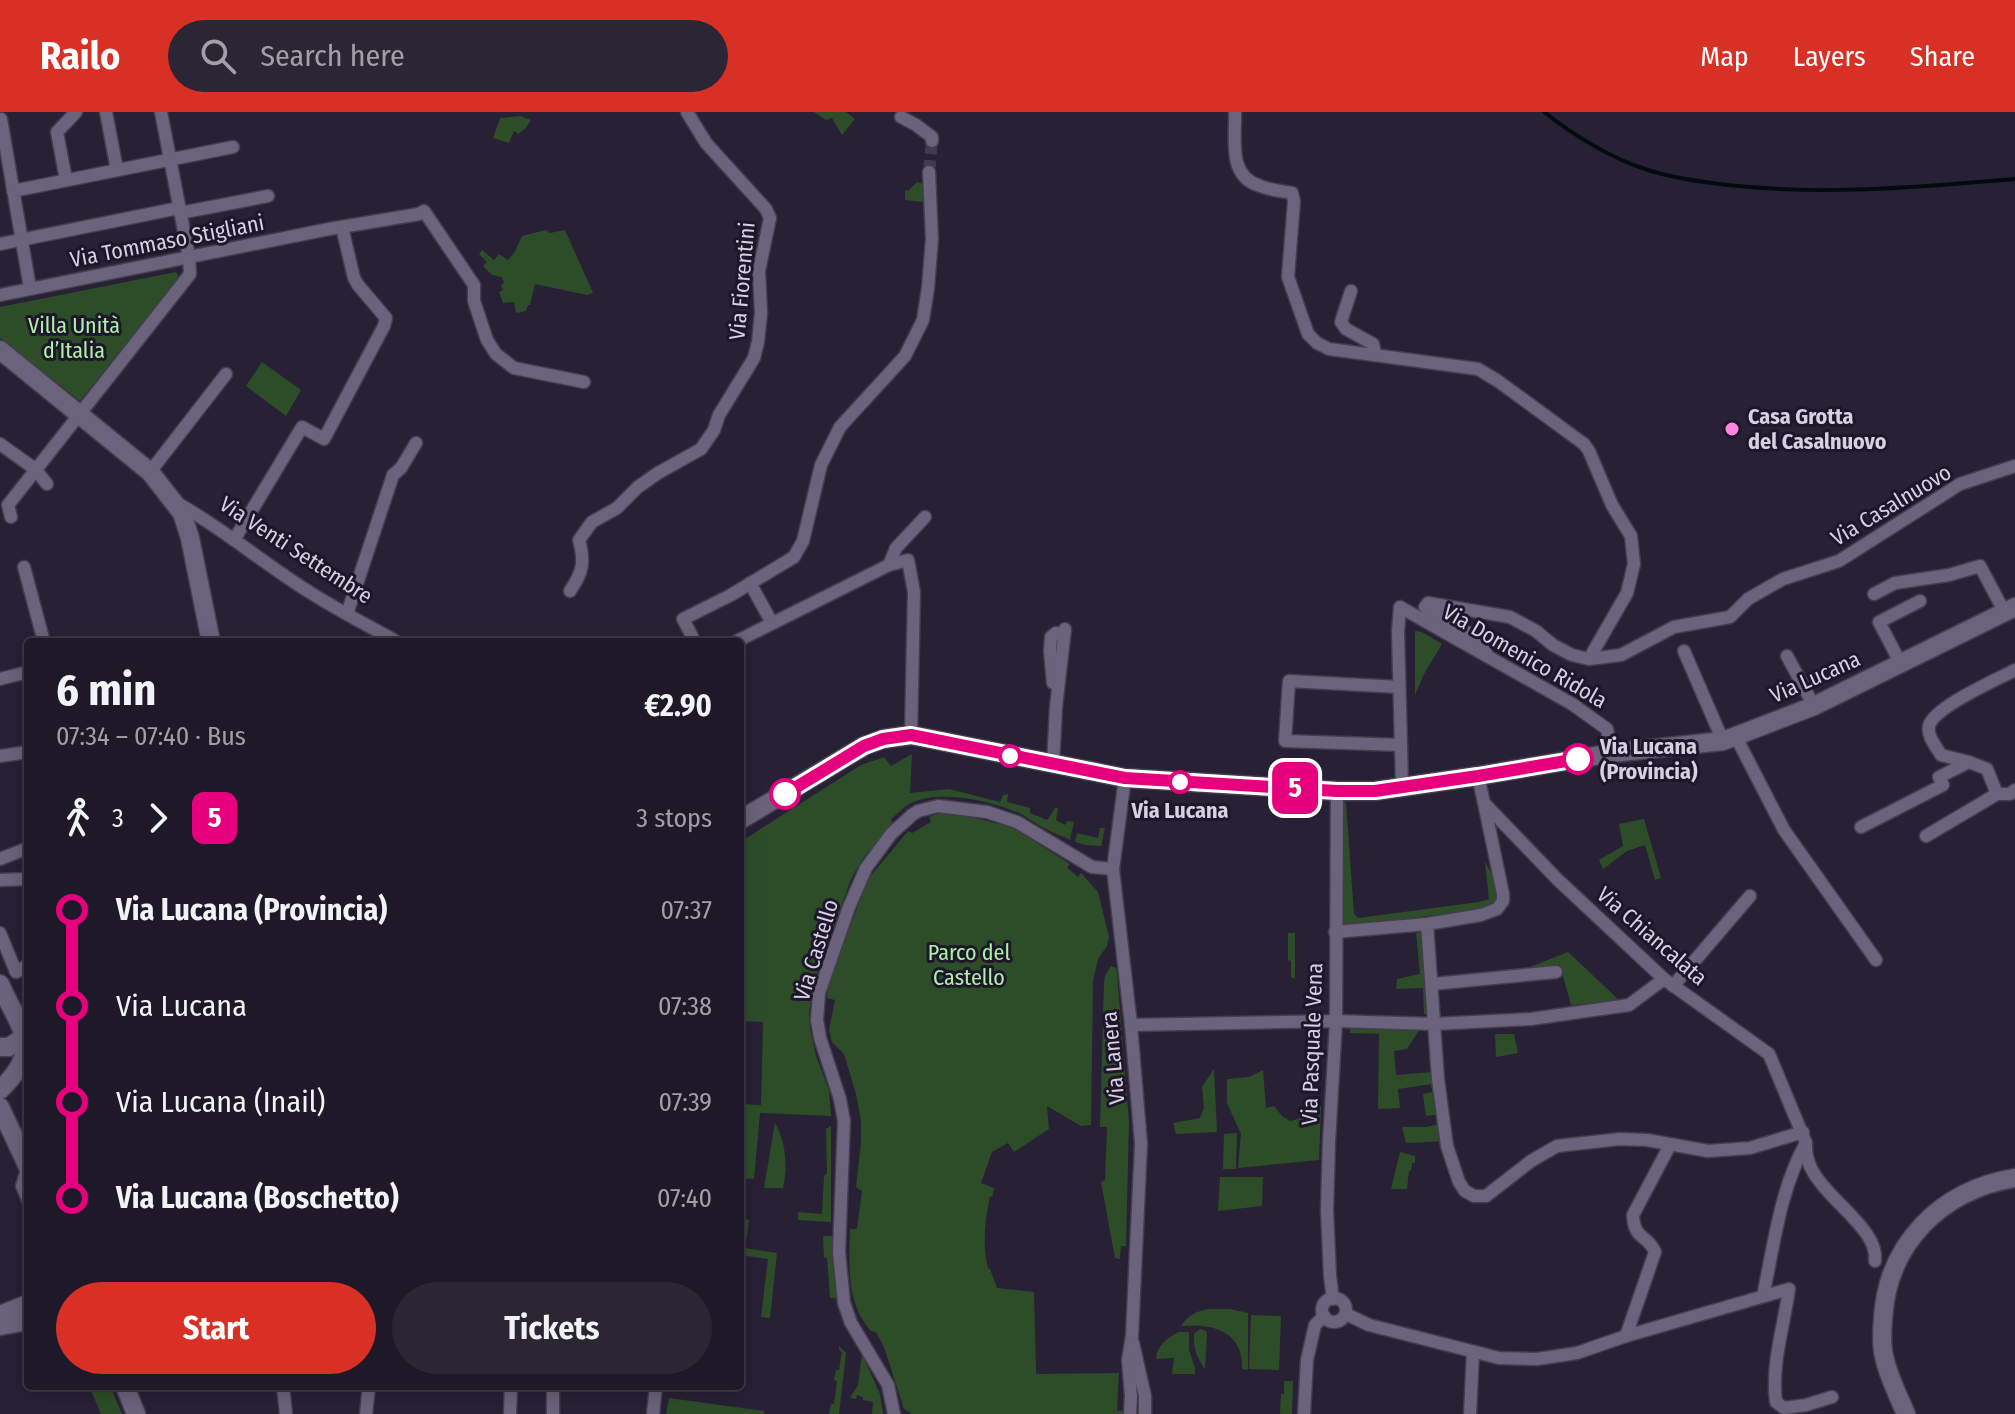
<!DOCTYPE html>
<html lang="en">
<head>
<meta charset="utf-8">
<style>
  body { margin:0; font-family:"Fira Sans Condensed",sans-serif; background:#2b2534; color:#f1f3f6; height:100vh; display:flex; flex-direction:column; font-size:30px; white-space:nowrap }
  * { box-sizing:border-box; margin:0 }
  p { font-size:26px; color:#a1a0a8 }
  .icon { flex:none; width:44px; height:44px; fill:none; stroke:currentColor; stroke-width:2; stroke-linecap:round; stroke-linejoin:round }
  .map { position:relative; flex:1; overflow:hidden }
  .panel { position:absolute; left:24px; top:526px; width:720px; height:752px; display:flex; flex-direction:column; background:#1e1828; border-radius:8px; box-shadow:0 4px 20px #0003,0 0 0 2px #3c3745 }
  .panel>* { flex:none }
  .badge { padding:0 16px; border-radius:12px; font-size:28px; line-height:52px }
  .map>.badge { position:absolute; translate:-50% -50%; box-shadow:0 0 0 4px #fff }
  .legs { display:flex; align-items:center; gap:12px; height:88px; padding:0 32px; font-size:26px }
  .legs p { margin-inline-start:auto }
  .headline { display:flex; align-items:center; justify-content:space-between; height:136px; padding:0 32px }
  h1 { font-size:44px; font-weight:700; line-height:60px }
  .button { display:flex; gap:16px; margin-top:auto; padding:16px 32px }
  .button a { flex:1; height:92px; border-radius:48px; background:#d93025; color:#fff; font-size:32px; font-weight:700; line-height:92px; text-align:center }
  .button a+a { background:#2b2534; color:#f1f3f6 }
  ul { padding:0 32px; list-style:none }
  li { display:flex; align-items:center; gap:28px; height:96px; font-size:30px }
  li i { display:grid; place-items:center; width:12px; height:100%; margin:0 10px; background:currentColor }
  li i::after { content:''; width:20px; height:20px; margin:-10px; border:6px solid; border-radius:50%; background:#1e1828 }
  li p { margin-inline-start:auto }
  li:first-child i { background:linear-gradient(#0000 50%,currentColor 0) }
  li:last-child i { background:linear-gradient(currentColor 50%,#0000 0) }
  header { display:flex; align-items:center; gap:48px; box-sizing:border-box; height:112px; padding:0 40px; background:#d93025; color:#fff }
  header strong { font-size:38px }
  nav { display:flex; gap:44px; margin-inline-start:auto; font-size:28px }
  .search { width:560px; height:72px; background:#2b2534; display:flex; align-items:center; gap:20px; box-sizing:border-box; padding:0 28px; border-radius:44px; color:#a1a0a8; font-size:30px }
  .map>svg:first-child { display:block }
  .green { fill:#2d4d29 }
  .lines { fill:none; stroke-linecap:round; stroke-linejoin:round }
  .stream { stroke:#020c0e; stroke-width:4 }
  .street-tunnel { stroke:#423b4f; stroke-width:12; stroke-dasharray:12 6; stroke-linecap:butt }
  .street-casing { stroke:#443d4f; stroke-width:15 }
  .secondary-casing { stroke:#443d4f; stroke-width:21 }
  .street { stroke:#6b627b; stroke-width:12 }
  .secondary { stroke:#6b627b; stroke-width:18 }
  .line-1-casing { stroke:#fff; stroke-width:18 }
  .line-1 { stroke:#e6007e; stroke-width:12 }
  .poi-dot { fill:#ff85df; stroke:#1e162b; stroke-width:3 }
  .stop-1-dot { fill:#fff; stroke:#e6007e; stroke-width:4 }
  .labels { text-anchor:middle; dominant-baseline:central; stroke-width:6; stroke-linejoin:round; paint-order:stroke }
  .street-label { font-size:22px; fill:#d6d1e0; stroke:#1e162b }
  .park-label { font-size:22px; fill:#adf1a3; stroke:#1e162b }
  .poi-label { font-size:22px; font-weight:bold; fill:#d6d1e0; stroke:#1e162b; text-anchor:start }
  .stop-label { font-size:22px; font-weight:bold; fill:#d6d1e0; stroke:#1e162b; text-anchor:start }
</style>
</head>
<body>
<header>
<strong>Railo</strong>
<div class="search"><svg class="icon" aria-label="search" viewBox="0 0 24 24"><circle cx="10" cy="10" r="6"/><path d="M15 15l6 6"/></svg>Search here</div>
<nav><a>Map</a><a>Layers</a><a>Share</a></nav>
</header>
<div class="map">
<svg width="2015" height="1302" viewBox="0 0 2015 1302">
  <rect width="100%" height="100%" fill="#282035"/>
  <g class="green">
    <path d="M814,0H846L855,7L842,23L832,6L826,8Z"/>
    <path d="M520,4L531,8L525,17L518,22L514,19L509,31L493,26L500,6Z"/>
    <path d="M917,70L923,72V90L905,88V78L908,79Z"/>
    <path d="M546,118L550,121L565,118L593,181L587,183L535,172L530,193H528L526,199L516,201L514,190L503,191L499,180L503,178L501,173L504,171L502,165L492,163L483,154L487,150L479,142L482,138L494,148L499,142L508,148L514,141L522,124Z"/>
    <path d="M176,160L179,165L80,289L0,226V195Z"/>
    <path d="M262,250L301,278L286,304L246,274Z"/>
    <path d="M1415,519L1422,520L1442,532L1424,562L1415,583Z"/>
    <path d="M912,642L910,681L949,677L1000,690L1003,683L1008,682L1007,690L1030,696V701L1047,708L1055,696H1058L1056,708L1065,713L1067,709L1074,710L1070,728C1063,724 1055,722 1048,718C1039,714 1030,707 1021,702C993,689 940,677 911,691C904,695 897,702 891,707L893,712L863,746L851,767L814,869L809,900L810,917L816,944L829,978L831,1004L760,1001L754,1067L740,1066V992L761,993L763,910L740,909V730L861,653L884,645L891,654Z"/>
    <path d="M1341,691H1346L1354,802L1358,806L1479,790L1489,787L1485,750L1499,774L1496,790L1489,796L1341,815Z"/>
    <path d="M940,701L958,702L1012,715L1070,752L1067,756L1078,765L1081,761L1098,780L1109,825L1107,834L1098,847L1093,869L1091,1013L1081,1014L1047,994L1049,1017L1014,1040L1008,1031L992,1040L981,1071L994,1076L992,1085L990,1084C985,1108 982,1132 988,1156L990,1157L997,1176L1034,1180L1036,1262L1119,1261L1117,1299L1129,1298L1128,1302H912L904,1297L884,1235L876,1220L871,1219C846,1191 849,1152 850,1117H857L862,1079L856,1075L861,1031V1009L856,982L844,942L832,930L829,918L835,888L827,886L828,874L868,767L908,719L912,721L931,710L929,705Z"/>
    <path d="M1644,707L1661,766L1655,768L1645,733L1627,739L1603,757L1599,748L1623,734L1619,712Z"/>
    <path d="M1100,716H1105L1101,734L1086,733L1075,730L1077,721L1098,726Z"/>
    <path d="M1427,818L1434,901L1424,902L1423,876L1396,877L1397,867L1420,862L1416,821Z"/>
    <path d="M1288,821H1295V866H1291V849L1288,848Z"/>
    <path d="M1568,840L1620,889L1571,893L1560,853L1525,857Z"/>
    <path d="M1111,854L1116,856L1117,861L1129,1010L1126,1134H1121L1120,1147L1115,1146L1101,1070L1105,1068L1107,1015H1100L1104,871L1105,864Z"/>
    <path d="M1350,909L1423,912L1407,937L1394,939L1396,963L1432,960L1429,934L1436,930L1439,971L1398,977L1400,996L1378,997L1379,922L1350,921Z"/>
    <path d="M1495,922H1514L1518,941L1496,945Z"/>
    <path d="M1214,957L1217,1020L1176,1022L1173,1011L1200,1006L1204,996L1202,975Z"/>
    <path d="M1263,958L1266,996L1274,994L1282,1004L1290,1009L1298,1007L1307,997L1321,993L1319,1048L1238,1056L1241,1022L1227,991V967L1249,965Z"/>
    <path d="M1440,978L1443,1002L1426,1004L1423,982Z"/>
    <path d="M775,1011C786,1030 788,1055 783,1076H764Z"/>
    <path d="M1444,1011L1447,1029L1406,1031L1402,1015H1427Z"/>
    <path d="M831,1014V1110L798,1108V1100L822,1102L824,1064L827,1062L826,1017Z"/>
    <path d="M1237,1021L1236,1057H1223L1224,1022Z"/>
    <path d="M1400,1040L1415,1044V1051H1412L1411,1059H1409L1407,1077H1391Z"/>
    <path d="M1220,1065H1263L1262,1094L1218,1099Z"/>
    <path d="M740,1079L745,1080L742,1106L749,1108L745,1136L777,1141L770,1206L761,1205L768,1147L740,1143Z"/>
    <path d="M823,1124H832L838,1186H830L827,1146L824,1145Z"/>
    <path d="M1209,1197H1230L1248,1201V1258L1242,1257C1244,1219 1212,1211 1181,1214C1188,1203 1197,1199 1209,1197Z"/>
    <path d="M1251,1203L1281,1204L1279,1258L1249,1257Z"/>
    <path d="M1200,1217L1206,1219L1207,1223L1205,1257C1197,1246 1193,1236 1194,1222Z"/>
    <path d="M1179,1220H1189V1238L1195,1256V1262H1172L1174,1246L1156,1247C1157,1233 1167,1226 1179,1220Z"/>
    <path d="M839,1234L846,1241L839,1302H829L831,1292H834L837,1269L834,1268L836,1258H839L842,1240L839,1238Z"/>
    <path d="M862,1242L880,1282L883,1302H872L873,1290L863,1288V1285L857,1283L856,1287L850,1286L858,1273Z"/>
    <path d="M1284,1269H1293L1292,1302H1280L1281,1282H1284Z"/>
    <path d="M89,1274H110L122,1302H101Z"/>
    <path d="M669,1286L764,1299V1302H666Z"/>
  </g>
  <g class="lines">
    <path class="stream" d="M1544,0C1572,22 1610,46 1645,57C1672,66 1700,70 1728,73C1824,84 1920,75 2015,67"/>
    <path class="street-tunnel" d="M929,60L932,29"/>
    <defs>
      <g id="street">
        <path d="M106,0L117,58"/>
        <path d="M1235,0C1236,27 1227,64 1260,74C1270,78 1281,79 1292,81L1294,89L1288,165L1308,222L1317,231L1329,237L1478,257L1498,269L1584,332L1589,339L1612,393L1631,424L1634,452L1627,481L1589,547"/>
        <path d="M901,5L916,13L932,25V29"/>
        <path d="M1,7L30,176"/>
        <path d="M66,68L57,20L76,0"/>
        <path d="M13,79L233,35"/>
        <path d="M180,101L268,84"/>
        <path d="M0,132L179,96"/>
        <path d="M1351,179L1341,210L1346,217L1373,232L1375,242"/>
        <path d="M0,183L329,117L419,102L424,99L474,173V189L487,228L496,242L514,256L584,270"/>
        <path d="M0,332L35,357L47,372"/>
        <path d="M150,360L226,262"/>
        <path d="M179,392C223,417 261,449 303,476C332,495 363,511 394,528L393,530"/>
        <path d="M11,405L8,393L190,162L189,145L161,0"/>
        <path d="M234,428L302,315L324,327L384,214L386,206L358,173L354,166L342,115"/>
        <path d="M889,453L896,436L925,405"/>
        <path d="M24,455L44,530"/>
        <path d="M750,471L772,511"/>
        <path d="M570,479C583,460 585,450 579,428L592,410L617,396L638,375L658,361L701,337L714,318L719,303L754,246L758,230L761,201L759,159L770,106L766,97L706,31L687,0"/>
        <path d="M1874,482L1895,471L1949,463L1980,454L2005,501"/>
        <path d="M347,502L393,363L401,356L416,331"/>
        <path d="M695,530L683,507L731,483L794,445L803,429L821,353L840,315L905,244L923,208L928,176L932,127L929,60"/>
        <path d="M735,530L889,453L908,448L914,480L911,623"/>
        <path d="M1684,539L1723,629"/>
        <path d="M1487,543L1479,527L1428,498L1425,495L1428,491L1510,505L1536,519L1553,533L1572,543L1589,547L1621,543L1674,515L1730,505L1748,487L1783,467L1839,449L1960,372L2015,354"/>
        <path d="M1787,544L1814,594"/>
        <path d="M1901,552L1879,510L1920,489"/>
        <path d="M0,567L28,560"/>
        <path d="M1053,571L1050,539L1051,525L1056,521L1064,522"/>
        <path d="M1399,575L1289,569L1285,629L1401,633"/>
        <path d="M1736,625L1784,718L1876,848"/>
        <path d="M0,644L28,640"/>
        <path d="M1053,652L1056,595L1065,517"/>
        <path d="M1478,664L1484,691L1557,767L1664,867L1769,942L1806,1031C1780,1077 1774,1133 1763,1184"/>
        <path d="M1125,666L1113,757L1131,913L1141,1032L1132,1224L1128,1248L1131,1284L1130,1302"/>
        <path d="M1402,674L1398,519L1400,495L1572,592L1607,617L1612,641"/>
        <path d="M1997,682L1987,657L1969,650L1941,643C1936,634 1927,625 1929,614C1934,595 1996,568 2015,558"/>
        <path d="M1861,715L1943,673L1939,665L1969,650"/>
        <path d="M1926,724L1997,682H2010L2015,678"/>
        <path d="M0,747L28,736"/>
        <path d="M0,768L28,767"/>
        <path d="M1427,812L1438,967L1447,1034L1459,1070L1465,1079L1474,1084H1486L1531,1049L1557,1034L1620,1027L1647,1028L1708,1039L1750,1036L1803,1020"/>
        <path d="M1335,820L1427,812L1481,803L1497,797L1503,789V782L1484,691"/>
        <path d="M0,821L16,860L28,853"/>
        <path d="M1432,872L1556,860"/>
        <path d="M1673,874L1750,784"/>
        <path d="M1131,913L1336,909L1434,912L1531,907L1629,893L1664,867"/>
        <path d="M1806,1031C1806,1035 1806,1040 1807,1044C1813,1081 1880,1114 1875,1149"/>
        <path d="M28,1054L22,1074L28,1088"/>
        <circle cx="1334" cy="1198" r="12"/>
        <path d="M1333,1187L1330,1164L1327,1098L1329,1030L1336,909L1337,679"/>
        <path d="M1346,1202L1369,1213L1499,1246L1537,1247L1577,1241L1626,1224L1789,1177C1784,1214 1771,1252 1776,1290L1784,1296L1806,1293L1832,1285"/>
        <path d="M1626,1224L1655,1140C1648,1122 1634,1129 1633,1103L1670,1033"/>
        <path d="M1133,1231L1145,1284V1302"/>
        <path d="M283,1274L286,1302"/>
        <path d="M366,1302L369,1274"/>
        <path d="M510,1302L511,1274"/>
        <path d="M553,1302V1274"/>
        <path d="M653,1302L656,1274"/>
        <path d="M894,1302L888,1273L851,1211L844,1191L839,1140L844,1009L840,987L820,926L817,908L819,881L849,795L866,756L891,722L912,703L918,699L938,694L987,700L1017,710L1092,755L1113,757"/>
        <path d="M1304,1302L1307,1248L1315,1213L1324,1204"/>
        <path d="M1470,1302L1473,1240"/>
      </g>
      <g id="secondary">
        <path d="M0,238L150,360L182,401L190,426L211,530"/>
        <path d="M740,708L864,634L883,627L911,623L1125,666L1337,679H1375L1478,664L1612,641L1723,629L1814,594L2015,495"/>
        <path d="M0,872C20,918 45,935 0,978"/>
        <path d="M0,935H9L24,925"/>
        <path d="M0,995L28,1055"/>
        <path d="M0,1203L28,1192"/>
        <path d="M0,1214L28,1209"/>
        <path d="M125,1274L136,1302"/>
        <path d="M1906,1302C1898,1283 1888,1264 1884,1244C1881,1232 1882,1219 1883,1207C1887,1132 1941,1078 2015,1066"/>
      </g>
    </defs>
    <use href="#street" class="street-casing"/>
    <use href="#secondary" class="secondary-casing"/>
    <use href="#street" class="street"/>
    <use href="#secondary" class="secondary"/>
  </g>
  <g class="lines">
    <defs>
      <path id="line-1" d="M785,682L864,634L883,627L911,623L1125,666L1337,679H1375L1478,664L1578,647"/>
    </defs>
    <use href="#line-1" class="line-1-casing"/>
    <use href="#line-1" class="line-1"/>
  </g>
  <circle class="poi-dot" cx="1732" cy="317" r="8"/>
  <g class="stop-1-dot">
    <circle cx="1010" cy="644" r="10"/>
    <circle cx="1578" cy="647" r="14"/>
    <circle cx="1180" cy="670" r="10"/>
    <circle cx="785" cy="682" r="14"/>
  </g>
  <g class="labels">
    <g class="street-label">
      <text transform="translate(167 129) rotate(-11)">Via Tommaso Stigliani</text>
      <text transform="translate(742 169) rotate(-85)">Via Fiorentini</text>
      <text transform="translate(1891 393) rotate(-31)">Via Casalnuovo</text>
      <text transform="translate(296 438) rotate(33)">Via Venti Settembre</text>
      <text transform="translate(1525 544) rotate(30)">Via Domenico Ridola</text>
      <text transform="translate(1815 565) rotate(-24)">Via Lucana</text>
      <text transform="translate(1652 824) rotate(41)">Via Chiancalata</text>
      <text transform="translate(816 838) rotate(-73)">Via Castello</text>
      <text transform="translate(1312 932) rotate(-88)">Via Pasquale Vena</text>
      <text transform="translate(1113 946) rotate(-95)">Via Lanera</text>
    </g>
    <g class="park-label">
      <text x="74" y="213">Villa Unità<tspan x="74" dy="25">d’Italia</tspan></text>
      <text x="969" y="840">Parco del<tspan x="969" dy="25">Castello</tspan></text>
    </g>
    <g class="poi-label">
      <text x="1748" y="304">Casa Grotta<tspan x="1748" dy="25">del Casalnuovo</tspan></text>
    </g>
    <g class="stop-label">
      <text x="1600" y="634">Via Lucana<tspan x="1600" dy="25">(Provincia)</tspan></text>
      <text x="1180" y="698" text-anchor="middle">Via Lucana</text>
    </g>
  </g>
</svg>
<b class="badge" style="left:1295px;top:676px;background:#e6007e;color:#fff">5</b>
<section class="panel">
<div class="headline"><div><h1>6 min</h1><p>07:34 – 07:40 · Bus</p></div><b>€2.90</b></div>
<div class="legs"><svg class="icon" aria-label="walk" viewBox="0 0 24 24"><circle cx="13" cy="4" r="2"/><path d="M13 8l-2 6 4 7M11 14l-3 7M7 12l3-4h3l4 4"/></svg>3<svg class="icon" aria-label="forward" viewBox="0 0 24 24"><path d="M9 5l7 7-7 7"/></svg><b class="badge" style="background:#e6007e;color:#fff">5</b><p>3 stops</p></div>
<ul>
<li><i style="color:#e6007e"></i><b>Via Lucana (Provincia)</b><p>07:37</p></li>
<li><i style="color:#e6007e"></i><span>Via Lucana</span><p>07:38</p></li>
<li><i style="color:#e6007e"></i><span>Via Lucana (Inail)</span><p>07:39</p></li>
<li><i style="color:#e6007e"></i><b>Via Lucana (Boschetto)</b><p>07:40</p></li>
</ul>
<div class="button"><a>Start</a><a>Tickets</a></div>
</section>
</div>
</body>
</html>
